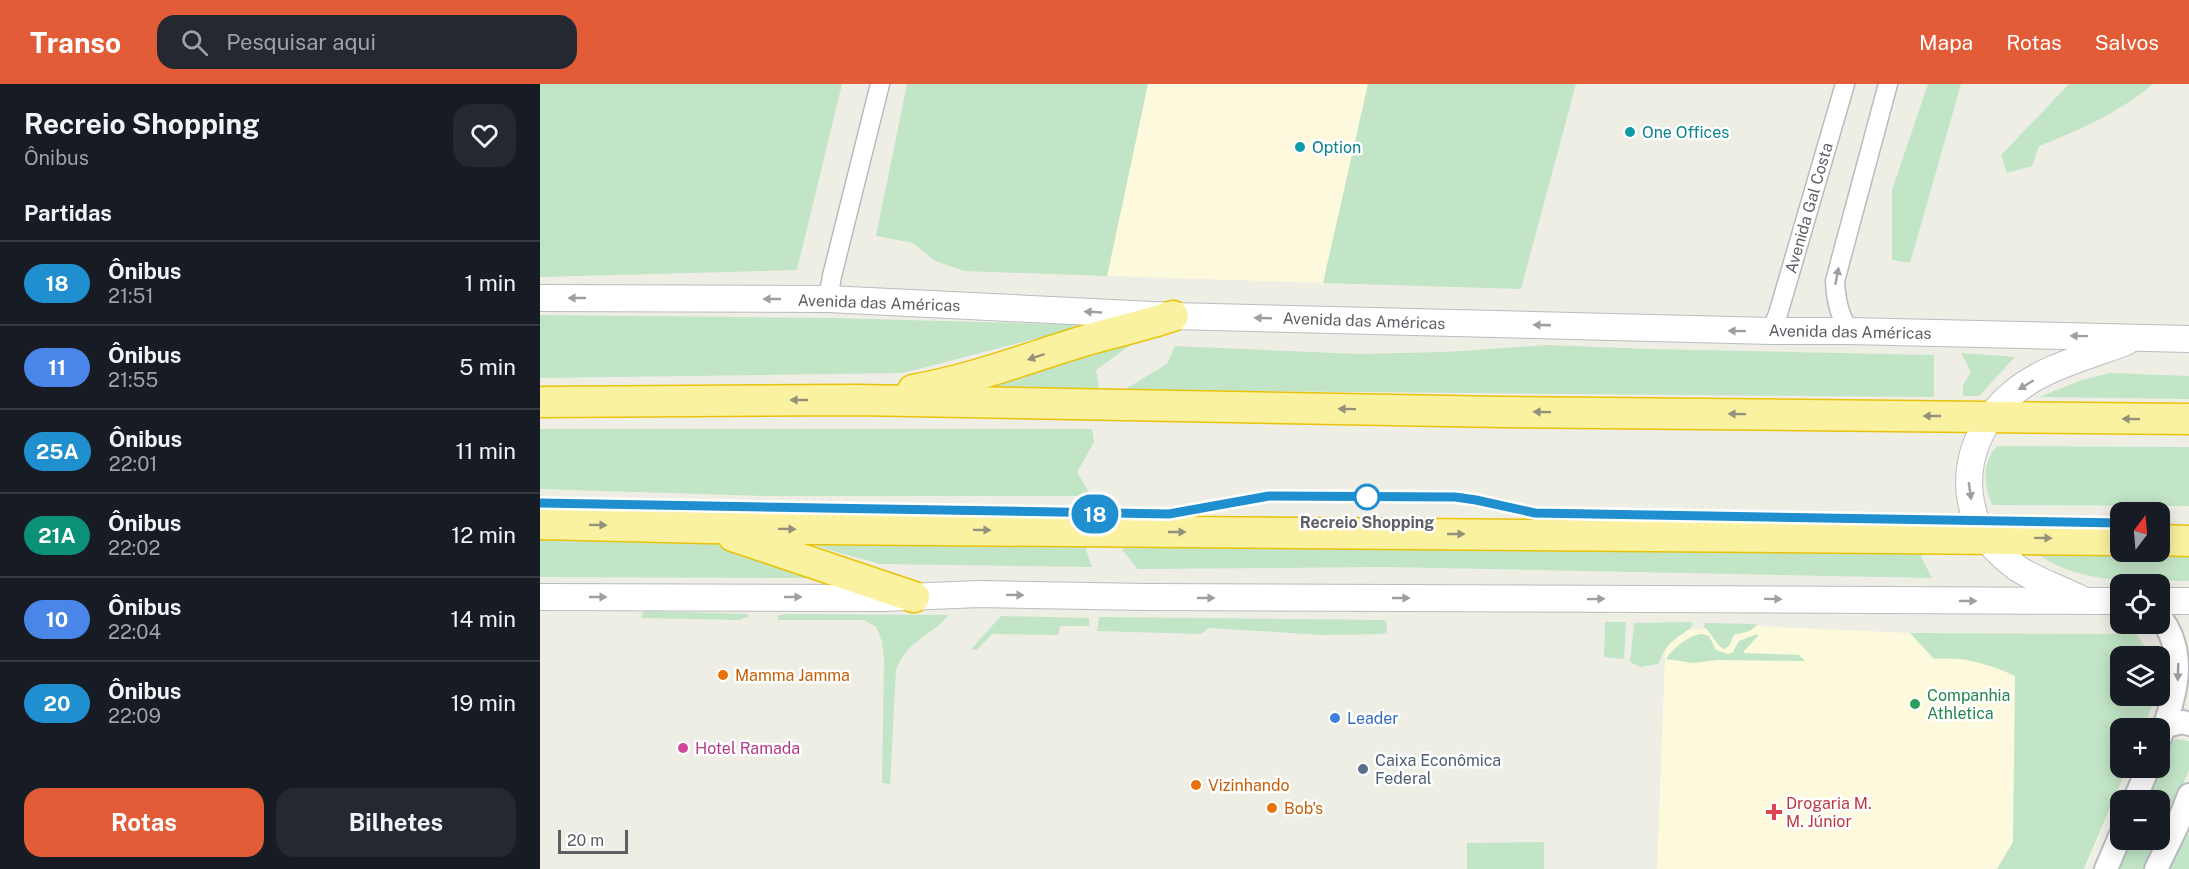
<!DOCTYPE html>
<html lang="pt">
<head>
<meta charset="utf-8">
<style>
  body { margin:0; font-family:"Public Sans",sans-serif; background:#242831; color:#f1f3f6; height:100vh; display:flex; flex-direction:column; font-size:22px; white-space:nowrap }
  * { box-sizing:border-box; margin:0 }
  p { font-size:20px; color:#9ea1a6 }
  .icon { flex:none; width:33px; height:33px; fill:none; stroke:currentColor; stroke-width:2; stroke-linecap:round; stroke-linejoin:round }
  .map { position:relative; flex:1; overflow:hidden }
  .drawer { display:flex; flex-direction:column; background:#171b24; width:540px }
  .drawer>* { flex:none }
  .badge { padding:0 12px; border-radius:20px; font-size:21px; line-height:39px }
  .needle { width:39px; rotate:16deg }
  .controls { position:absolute; left:1570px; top:418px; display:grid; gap:12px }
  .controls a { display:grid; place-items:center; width:60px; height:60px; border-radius:12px; background:#171b24; box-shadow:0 3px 15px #0003; font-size:30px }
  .scale { position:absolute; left:18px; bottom:15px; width:70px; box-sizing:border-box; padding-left:6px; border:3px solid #5d5f65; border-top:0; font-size:16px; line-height:21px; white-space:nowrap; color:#5d5f65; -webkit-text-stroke:4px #fff; paint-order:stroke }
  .map>.badge { position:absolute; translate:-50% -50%; box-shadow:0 0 0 3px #fff }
  h2 { padding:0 24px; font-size:22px; line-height:54px }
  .round { display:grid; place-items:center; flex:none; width:63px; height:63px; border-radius:18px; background:#242831 }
  .head { display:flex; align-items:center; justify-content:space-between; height:102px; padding:0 24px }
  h1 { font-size:28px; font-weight:700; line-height:45px }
  .cta { display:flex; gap:12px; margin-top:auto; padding:12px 24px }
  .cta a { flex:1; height:69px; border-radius:18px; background:#e25c37; color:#fff; font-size:24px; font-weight:700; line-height:69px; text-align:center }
  .cta a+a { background:#242831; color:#f1f3f6 }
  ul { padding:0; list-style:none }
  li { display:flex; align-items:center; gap:18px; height:84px; padding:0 24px; border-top:2px solid #363941 }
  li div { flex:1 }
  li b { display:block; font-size:22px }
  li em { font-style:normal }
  li .badge { min-width:66px; font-weight:700; text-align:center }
  header { display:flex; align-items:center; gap:36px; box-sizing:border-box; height:84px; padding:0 30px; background:#e25c37; color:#fff }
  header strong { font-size:28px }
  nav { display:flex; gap:33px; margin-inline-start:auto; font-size:21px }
  .search { width:420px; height:54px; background:#242831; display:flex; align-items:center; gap:15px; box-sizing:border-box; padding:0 21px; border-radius:18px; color:#9ea1a6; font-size:22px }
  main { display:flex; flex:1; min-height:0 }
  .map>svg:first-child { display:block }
  .commercial { fill:#fcf9dc }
  .green { fill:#c2e5c7 }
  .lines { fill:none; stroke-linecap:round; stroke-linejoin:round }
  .minor-casing { stroke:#babbc0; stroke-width:21 }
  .tertiary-casing { stroke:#babbc0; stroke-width:26 }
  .secondary-casing { stroke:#babcc2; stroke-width:28 }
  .trunk-casing { stroke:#e9c20a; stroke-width:33 }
  .minor { stroke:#fff; stroke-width:18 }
  .tertiary { stroke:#fff; stroke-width:22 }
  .secondary { stroke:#fff; stroke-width:26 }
  .trunk { stroke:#faf2a0; stroke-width:30 }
  .oneway { fill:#9e9fa3 }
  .oneway2 { fill:#94927a }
  .line-casing { stroke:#fff; stroke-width:14 }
  .line { stroke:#1f8fcf; stroke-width:9 }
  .culture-dot { fill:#0f9aa8; stroke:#fff; stroke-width:2 }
  .stop-dot { fill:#fff; stroke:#1f8fcf; stroke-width:3 }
  .food-dot { fill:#e8710a; stroke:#fff; stroke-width:2 }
  .leisure-dot { fill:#2e9e5b; stroke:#fff; stroke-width:2 }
  .shop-dot { fill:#3f7fe0; stroke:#fff; stroke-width:2 }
  .hotel-dot { fill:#d1479c; stroke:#fff; stroke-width:2 }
  .service-dot { fill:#5c6f8a; stroke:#fff; stroke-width:2 }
  .health-dot { fill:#e0444e; stroke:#fff; stroke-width:2 }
  .labels { text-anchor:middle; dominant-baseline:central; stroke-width:5; stroke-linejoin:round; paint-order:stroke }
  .culture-label { font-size:16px; fill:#0d838f; stroke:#fff; text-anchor:start }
  .street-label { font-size:16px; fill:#5d5f65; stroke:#fff }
  .stop-label { font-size:16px; font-weight:bold; fill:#5d5f65; stroke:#fff }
  .food-label { font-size:16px; fill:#c56008; stroke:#fff; text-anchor:start }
  .leisure-label { font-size:16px; fill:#27864d; stroke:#fff; text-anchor:start }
  .shop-label { font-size:16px; fill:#366cbe; stroke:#fff; text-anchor:start }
  .hotel-label { font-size:16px; fill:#b23c85; stroke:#fff; text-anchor:start }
  .service-label { font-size:16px; fill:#4e5e75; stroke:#fff; text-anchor:start }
  .health-label { font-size:16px; fill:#be3a42; stroke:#fff; text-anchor:start }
</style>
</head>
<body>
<header>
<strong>Transo</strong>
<div class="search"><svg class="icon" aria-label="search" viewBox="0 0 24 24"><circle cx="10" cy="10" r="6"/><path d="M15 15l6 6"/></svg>Pesquisar aqui</div>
<nav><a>Mapa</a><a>Rotas</a><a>Salvos</a></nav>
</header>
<main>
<section class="drawer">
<div class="head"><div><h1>Recreio Shopping</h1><p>Ônibus</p></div><a class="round"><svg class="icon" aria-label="heart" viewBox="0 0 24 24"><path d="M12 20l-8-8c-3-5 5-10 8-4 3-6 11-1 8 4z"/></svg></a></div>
<h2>Partidas</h2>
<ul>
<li><span class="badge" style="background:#1f8fcf;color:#fff">18</span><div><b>Ônibus</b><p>21:51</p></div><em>1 min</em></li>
<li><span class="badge" style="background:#4a86e8;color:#fff">11</span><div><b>Ônibus</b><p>21:55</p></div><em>5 min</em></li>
<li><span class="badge" style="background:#1f8fcf;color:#fff">25A</span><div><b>Ônibus</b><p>22:01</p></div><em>11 min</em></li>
<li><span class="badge" style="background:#0c9179;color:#fff">21A</span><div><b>Ônibus</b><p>22:02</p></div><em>12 min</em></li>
<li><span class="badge" style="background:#4a86e8;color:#fff">10</span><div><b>Ônibus</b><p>22:04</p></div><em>14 min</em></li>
<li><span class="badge" style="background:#1f8fcf;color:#fff">20</span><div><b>Ônibus</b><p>22:09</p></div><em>19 min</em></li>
</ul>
<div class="cta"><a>Rotas</a><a>Bilhetes</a></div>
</section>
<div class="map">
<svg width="1649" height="785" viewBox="0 0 1649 785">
  <rect width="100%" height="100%" fill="#eeeee5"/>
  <g class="commercial">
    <path d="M608,0H828L783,199L567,192Z"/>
    <path d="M1219,542L1370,549L1596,550L1612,573H1581V612H1616L1603,645H1581V684H1587L1546,783L1544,785H1117L1126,547Z"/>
  </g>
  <g class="green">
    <path d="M0,0H302L257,186L0,193Z"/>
    <path d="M367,0H608L567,192L424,187L395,177L373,159L336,152Z"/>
    <path d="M828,0H1036L981,205L783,199Z"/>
    <path d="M1388,0H1421L1370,179L1352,176V106Z"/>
    <path d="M1529,0H1613C1580,28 1540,46 1499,62L1492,82L1467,89L1461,71Z"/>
    <path d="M0,231L292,234L549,241L363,289L0,294Z"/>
    <path d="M592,260L556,286L559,305L414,306L552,266Z"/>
    <path d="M1008,261L1108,265L1394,271V313L584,306L627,280L635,262L819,270L905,268Z"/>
    <path d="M1421,269L1475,273L1439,312H1423V301L1431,288Z"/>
    <path d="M1570,289L1649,292V315L1499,313L1542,296Z"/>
    <path d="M0,345H552L554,358L537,388L551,412H224L0,405Z"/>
    <path d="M1457,362L1649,363V422L1452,421C1443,400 1442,379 1457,362Z"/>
    <path d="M0,450L190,459L271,494L0,493Z"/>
    <path d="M246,450L552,453L546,466L552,483L340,480L289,466Z"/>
    <path d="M597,453L1389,460L1381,473L1392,494L845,483L598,485L582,466Z"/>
    <path d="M1494,467L1649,469V497C1596,496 1538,502 1494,467Z"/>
    <path d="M107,527L208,530L209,532L200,536L101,534L102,529Z"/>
    <path d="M244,530L409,531C391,552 366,557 356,586L350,700L342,699L344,575L342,557L336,543L324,536H238V532Z"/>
    <path d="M461,532L549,534V542H520L518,551L452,550L437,566L431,565Z"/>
    <path d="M559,533L844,536L846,538L847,548L843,550L783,551L669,544L661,550L557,547Z"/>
    <path d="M1065,538H1086L1084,575L1064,573Z"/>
    <path d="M1152,538L1153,541C1147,548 1141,550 1134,556C1126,562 1122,571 1118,580L1100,583L1090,578L1094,539Z"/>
    <path d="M1165,539L1217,540C1212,549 1203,548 1194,551L1189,562L1184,565C1176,562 1173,550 1164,543Z"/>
    <path d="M1370,549L1596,550L1612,573H1581V612H1616L1603,645H1581V684H1587L1544,785H1457L1473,758L1475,592C1445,579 1426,573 1394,575Z"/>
    <path d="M1162,550L1169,552L1176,566L1188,570L1193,568L1199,557L1217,550L1218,552L1204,567V569L1259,571L1265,577L1177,576L1153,579L1126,575C1134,564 1148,551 1162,550Z"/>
    <path d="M1635,655L1649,657V686L1620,755V717H1606L1629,660Z"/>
    <path d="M1639,751H1649V785H1624Z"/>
    <path d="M1590,756H1620L1607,785H1577Z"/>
    <path d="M1004,758V785H927V759Z"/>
  </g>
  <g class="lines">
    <defs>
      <g id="minor">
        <path d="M288,215L292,192L340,0"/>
        <path d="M1231,247L1238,230L1305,0"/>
        <path d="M1309,247C1299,230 1296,216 1295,197L1348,0"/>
      </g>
      <g id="tertiary">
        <path d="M1620,533C1649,569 1635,615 1620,654"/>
        <path d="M1625,642L1643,638L1649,640"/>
        <path d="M1594,717L1608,684"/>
        <path d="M1566,785L1581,750"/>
        <path d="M1616,785L1637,742L1649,711"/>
      </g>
      <g id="secondary">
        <path d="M0,214L288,215L633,232L1231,247H1309L1649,255"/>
        <path d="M0,513L343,514L439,510L607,513L1581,517"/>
        <path d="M1539,514C1519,504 1495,496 1477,484C1462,473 1445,456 1437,440C1434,434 1433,425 1431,418C1423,377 1441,335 1473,309C1504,283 1549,272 1586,258"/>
        <path d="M1620,517H1649"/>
      </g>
      <g id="trunk">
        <path d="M373,306C430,296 485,275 540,258C571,249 602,242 633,232"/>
        <path d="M0,318L317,316L961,328L1649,335"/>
        <path d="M0,440L168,444L1581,456"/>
        <path d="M193,452L374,513"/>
        <path d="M1620,456L1649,457"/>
      </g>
    </defs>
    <use href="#minor" class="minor-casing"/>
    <use href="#tertiary" class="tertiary-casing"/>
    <use href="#secondary" class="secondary-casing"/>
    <use href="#trunk" class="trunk-casing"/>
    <use href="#minor" class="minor"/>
    <use href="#tertiary" class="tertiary"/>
    <use href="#secondary" class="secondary"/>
    <use href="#trunk" class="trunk"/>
  </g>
  <defs><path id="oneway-solid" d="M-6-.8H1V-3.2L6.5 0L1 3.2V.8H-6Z" transform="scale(1.5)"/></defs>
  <g class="oneway">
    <use href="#oneway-solid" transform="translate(1297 192) rotate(-79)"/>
    <use href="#oneway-solid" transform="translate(37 214) rotate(-180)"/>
    <use href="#oneway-solid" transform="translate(232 215) rotate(-180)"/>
    <use href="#oneway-solid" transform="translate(553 228) rotate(-177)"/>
    <use href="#oneway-solid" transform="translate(723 234) rotate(-178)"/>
    <use href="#oneway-solid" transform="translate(1002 241) rotate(-178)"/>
    <use href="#oneway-solid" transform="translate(1197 247) rotate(-179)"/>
    <use href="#oneway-solid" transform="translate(1539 252) rotate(-179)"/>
    <use href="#oneway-solid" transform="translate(1486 301) rotate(149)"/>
    <use href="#oneway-solid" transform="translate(1430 407) rotate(82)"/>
    <use href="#oneway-solid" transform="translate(475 511) rotate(1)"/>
    <use href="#oneway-solid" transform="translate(58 513)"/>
    <use href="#oneway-solid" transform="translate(253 513)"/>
    <use href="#oneway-solid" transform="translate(666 514)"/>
    <use href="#oneway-solid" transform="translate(861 514)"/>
    <use href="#oneway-solid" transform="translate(1056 515) rotate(-1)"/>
    <use href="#oneway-solid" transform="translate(1233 515) rotate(1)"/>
    <use href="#oneway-solid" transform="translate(1428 517)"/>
    <use href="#oneway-solid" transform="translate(1638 588) rotate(92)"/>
  </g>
  <g class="oneway2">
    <use href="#oneway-solid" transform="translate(496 273) rotate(162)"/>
    <use href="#oneway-solid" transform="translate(259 316) rotate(180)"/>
    <use href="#oneway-solid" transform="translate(807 325) rotate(-179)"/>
    <use href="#oneway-solid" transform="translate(1002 328) rotate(-179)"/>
    <use href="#oneway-solid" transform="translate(1197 330) rotate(-179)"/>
    <use href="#oneway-solid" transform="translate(1392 332) rotate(-180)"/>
    <use href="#oneway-solid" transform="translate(1591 335) rotate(-179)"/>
    <use href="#oneway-solid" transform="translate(58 441) rotate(1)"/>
    <use href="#oneway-solid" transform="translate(247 445) rotate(1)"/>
    <use href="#oneway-solid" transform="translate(442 446) rotate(1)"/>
    <use href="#oneway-solid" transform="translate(637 448)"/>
    <use href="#oneway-solid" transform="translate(916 450)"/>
    <use href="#oneway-solid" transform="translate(1503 454) rotate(1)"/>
  </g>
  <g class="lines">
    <defs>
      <path id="line" d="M0,419L629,430L729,412L915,413L936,416L995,429L1581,439"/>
    </defs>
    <use href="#line" class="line-casing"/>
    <use href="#line" class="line"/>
  </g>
  <g class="culture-dot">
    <circle cx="1090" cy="48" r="6"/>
    <circle cx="760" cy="63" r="6"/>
  </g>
  <circle class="stop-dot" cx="827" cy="413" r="12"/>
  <g class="food-dot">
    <circle cx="183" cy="591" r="6"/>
    <circle cx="656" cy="701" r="6"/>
    <circle cx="732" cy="724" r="6"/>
  </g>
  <circle class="leisure-dot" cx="1375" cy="620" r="6"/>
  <circle class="shop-dot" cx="795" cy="634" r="6"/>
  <circle class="hotel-dot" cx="143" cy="664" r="6"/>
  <circle class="service-dot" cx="823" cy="685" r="6"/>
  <path class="health-dot" d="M1231 719h6v6h6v6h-6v6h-6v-6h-6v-6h6z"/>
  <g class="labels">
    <g class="culture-label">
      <text x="1102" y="48">One Offices</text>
      <text x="772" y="63">Option</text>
    </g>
    <g class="street-label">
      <text transform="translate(1269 124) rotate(-74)">Avenida Gal Costa</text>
      <text transform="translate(339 219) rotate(2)">Avenida das Américas</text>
      <text transform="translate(824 237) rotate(2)">Avenida das Américas</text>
      <text transform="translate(1310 248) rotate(1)">Avenida das Américas</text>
    </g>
    <g class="stop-label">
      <text x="827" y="438">Recreio Shopping</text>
    </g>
    <g class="food-label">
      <text x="195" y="591">Mamma Jamma</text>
      <text x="668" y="701">Vizinhando</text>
      <text x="744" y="724">Bob's</text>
    </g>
    <g class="leisure-label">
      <text x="1387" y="611">Companhia<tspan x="1387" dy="18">Athletica</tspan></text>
    </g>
    <g class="shop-label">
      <text x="807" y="634">Leader</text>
    </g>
    <g class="hotel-label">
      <text x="155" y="664">Hotel Ramada</text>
    </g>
    <g class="service-label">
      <text x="835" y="676">Caixa Econômica<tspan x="835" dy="18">Federal</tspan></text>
    </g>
    <g class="health-label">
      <text x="1246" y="719">Drogaria M.<tspan x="1246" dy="18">M. Júnior</tspan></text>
    </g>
  </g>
</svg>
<div class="controls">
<a><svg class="needle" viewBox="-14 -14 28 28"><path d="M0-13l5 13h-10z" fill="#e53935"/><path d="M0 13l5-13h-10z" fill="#9ea1a6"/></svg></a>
<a><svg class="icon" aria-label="locate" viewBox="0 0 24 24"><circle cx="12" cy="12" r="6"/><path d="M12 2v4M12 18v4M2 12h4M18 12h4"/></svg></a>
<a><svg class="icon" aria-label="layers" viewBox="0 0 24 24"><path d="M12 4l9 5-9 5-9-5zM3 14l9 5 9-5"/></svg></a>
<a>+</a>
<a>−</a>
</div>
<div class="scale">20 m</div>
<b class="badge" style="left:555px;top:430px;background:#1f8fcf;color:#fff">18</b>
</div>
</main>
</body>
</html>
